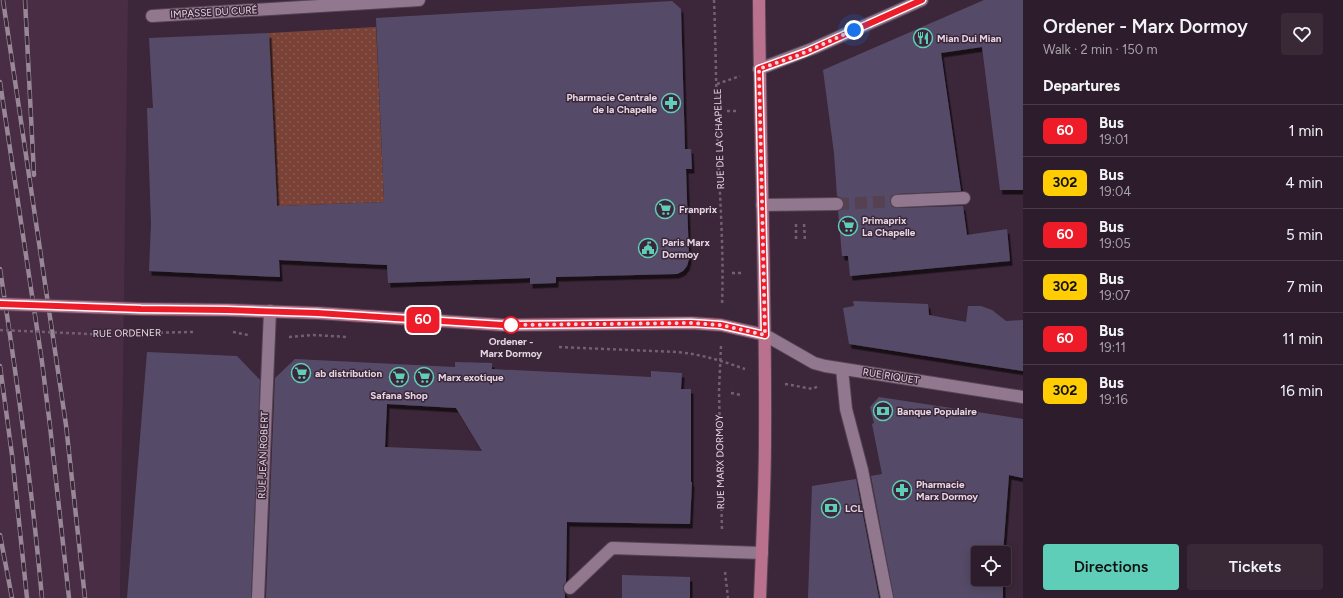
<!DOCTYPE html>
<html lang="en">
<head>
<meta charset="utf-8">
<style>
  body { margin:0; font-family:Figtree,sans-serif; background:#392937; color:#f1f3f6; height:100vh; display:flex; flex-direction:column; font-size:15px; white-space:nowrap }
  * { box-sizing:border-box; margin:0 }
  p { font-size:13px; color:#a7a1a9 }
  .icon { flex:none; width:22px; height:22px; fill:none; stroke:currentColor; stroke-width:2; stroke-linecap:round; stroke-linejoin:round }
  .map { position:relative; flex:1; overflow:hidden }
  .drawer { display:flex; flex-direction:column; background:#2d1c2b; width:320px }
  .drawer>* { flex:none }
  .badge { padding:0 8px; border-radius:6px; font-size:14px; line-height:26px }
  .tools { position:absolute; left:971px; top:546px; display:grid; gap:8px }
  .tools a { display:grid; place-items:center; width:40px; height:40px; border-radius:4px; background:#2d1c2b; box-shadow:0 2px 10px #0003,0 0 0 1px #483a47; font-size:20px }
  .you { position:absolute; width:20px; height:20px; margin:-10px; border:3px solid #fff; border-radius:50%; background:#1a73e8; box-shadow:0 0 0 6px #1a73e833 }
  .map>.badge { position:absolute; translate:-50% -50%; box-shadow:0 0 0 2px #fff }
  h2 { padding:0 20px; font-size:15px; line-height:36px }
  .round { display:grid; place-items:center; flex:none; width:42px; height:42px; border-radius:4px; background:#392937 }
  .headline { display:flex; align-items:center; justify-content:space-between; height:68px; padding:0 20px }
  h1 { font-size:19px; font-weight:600; line-height:30px }
  .primary-button { display:flex; gap:8px; margin-top:auto; padding:8px 20px }
  .primary-button a { flex:1; height:46px; border-radius:4px; background:#5eceb8; color:#111; font-size:16px; font-weight:600; line-height:46px; text-align:center }
  .primary-button a+a { background:#392937; color:#f1f3f6 }
  ul { padding:0; list-style:none }
  li { display:flex; align-items:center; gap:12px; height:52px; padding:0 20px; border-top:1px solid #483a47 }
  li div { flex:1 }
  li b { display:block; font-size:15px }
  li em { font-style:normal }
  li .badge { min-width:44px; font-weight:700; text-align:center }
  main { display:flex; flex:1; min-height:0 }
  .map>svg:first-child { display:block }
  .built { fill:#482d45 }
  .green { fill:url(#green-dots) }
  .building { fill:#554c67; fill-rule:evenodd; filter:url(#shadow) }
  .lines { fill:none; stroke-linecap:round; stroke-linejoin:round }
  .minor-tunnel { stroke:#554152; stroke-width:12; stroke-dasharray:12 6; stroke-linecap:butt }
  .minor-casing { stroke:#554353; stroke-width:14 }
  .major-casing { stroke:#554353; stroke-width:14 }
  .path { stroke:#735f70; stroke-width:2.5; stroke-dasharray:3 3; stroke-linecap:butt }
  .minor { stroke:#91788e; stroke-width:12 }
  .major { stroke:#ba718e; stroke-width:12 }
  .rail-casing { stroke:#988796; stroke-width:4.5 }
  .rail { stroke:#3c2639; stroke-width:3; stroke-dasharray:9; stroke-linecap:butt }
  .major-bridge-casing { stroke:#554353; stroke-width:14; stroke-linecap:butt }
  .path-bridge { stroke:#735f70; stroke-width:2.5; stroke-dasharray:3 3; stroke-linecap:butt }
  .major-bridge { stroke:#ba718e; stroke-width:12 }
  .line-casing { stroke:#fff; stroke-width:9 }
  .line { stroke:#ee1b29; stroke-width:6 }
  .walk { stroke:#e5d7e3; stroke-width:4; stroke-dasharray:0 7.2 }
  .stop-dot { fill:#fff; stroke:#ee1b29; stroke-width:2 }
  .labels { text-anchor:middle; dominant-baseline:central; stroke-width:3; stroke-linejoin:round; paint-order:stroke }
  .street-label { font-size:10px; fill:#e5d7e3; stroke:#3c2639 }
  .poi-label { font-size:10px; font-weight:bold; fill:#e5d7e3; stroke:#3c2639; text-anchor:start }
  .stop-label { font-size:10px; font-weight:bold; fill:#e5d7e3; stroke:#3c2639 }
</style>
</head>
<body>
<main>
<div class="map">
<svg width="1023" height="598" viewBox="0 0 1023 598">
  <defs>
    <pattern id="green-dots" width="8" height="8" patternUnits="userSpaceOnUse"><rect width="8" height="8" fill="#7a4137"/><path d="M2 2h.1M6 6h.1" fill="none" stroke="#8d5c54" stroke-width="1.8" stroke-linecap="round"/></pattern>
    <filter id="shadow"><feDropShadow dx="2.5" dy="4.5" stdDeviation="0" flood-color="#0009"/></filter>
  </defs>
  <rect width="100%" height="100%" fill="#3c2639"/>
  <path class="built" d="M0,0H128L120,598H0Z"/>
  <path class="green" d="M376,27L384,202L277,206L269,33Z"/>
  <g class="building">
    <path d="M984,0H1023V190H1000L982,47L941,53L961,191L897,194L891,197L890,202L893,207L897,208L963,206L967,235L1007,229L1010,261L850,276L848,256H842L838,211L843,208L844,204L841,198L837,196L834,153L823,70Z"/>
    <path d="M672,1L681,9L685,149H691L692,169H686L689,259L687,266L683,271L677,274L556,277V283L530,284V278L388,283L387,265L279,260L280,277L149,271L151,224L147,108H153L149,38L269,33L277,206L384,202L376,18Z"/>
    <path d="M853,301L928,304L929,315L966,322L968,306H981L992,310L1006,321L1023,320V371L849,344L843,308L854,306Z"/>
    <path d="M147,352L237,356L260,380L251,598H127Z"/>
    <path d="M295,359L455,367V362L492,363V369L651,377V371L682,373L681,389H691V482H692L690,524L567,522L566,582L563,586V589L565,594V598H266L275,378ZM387,404L456,408L482,451L385,447Z"/>
    <path d="M879,397L1023,419V478L1009,475L1003,553H1006V577H1004V553H978V579H1003V598H894L871,476L882,474L872,424L874,423L870,407Z"/>
    <path d="M856,479L879,598H808L812,486Z"/>
    <path d="M622,575L690,577V598H622Z"/>
  </g>
  <g class="lines">
    <path class="minor-tunnel" d="M837,204L897,201"/>
    <defs>
      <g id="minor">
        <path d="M152,16L419,0"/>
        <path d="M759,69L814,48L922,0"/>
        <path d="M897,201L964,198"/>
        <path d="M762,205L837,204"/>
        <path d="M765,335L814,363L825,366L1023,397"/>
        <path d="M842,369L846,409L862,470L887,598"/>
        <path d="M570,588L612,548L762,553"/>
        <path d="M258,598L270,311"/>
      </g>
      <g id="major">
        <path d="M759,0C760,146 766,292 765,438C765,491 762,545 760,598"/>
        <path d="M141,309L227,310L317,313L503,325L691,323L721,325L765,335"/>
      </g>
    </defs>
    <use href="#minor" class="minor-casing"/>
    <use href="#major" class="major-casing"/>
    <g class="path">
      <path d="M714,0C716,50 716,100 718,150C720,201 724,253 722,305"/>
      <path d="M717,84L740,76"/>
      <path d="M727,111H738"/>
      <path d="M796,224V241"/>
      <path d="M804,224L805,241"/>
      <path d="M732,273H741"/>
      <path d="M233,332L248,335"/>
      <path d="M142,333L193,332"/>
      <path d="M289,337L313,335L348,337"/>
      <path d="M721,346L719,391L722,531"/>
      <path d="M559,347L676,352C701,354 722,361 745,369"/>
      <path d="M785,384L813,389L818,386"/>
      <path d="M731,393L741,395"/>
      <path d="M725,572L728,598"/>
    </g>
    <use href="#minor" class="minor"/>
    <use href="#major" class="major"/>
    <defs>
      <g id="rail">
        <path d="M3,0L66,425L85,598"/>
        <path d="M25,0L34,175"/>
        <path d="M0,82L42,362L50,426L69,598"/>
        <path d="M0,269C17,378 32,488 42,598"/>
        <path d="M0,366L12,455L27,598"/>
        <path d="M0,535L12,598"/>
      </g>
    </defs>
    <use href="#rail" class="rail-casing"/>
    <use href="#rail" class="rail"/>
    <defs>
      <path id="major-bridge" d="M0,304L141,309"/>
    </defs>
    <use href="#major-bridge" class="major-bridge-casing"/>
    <path class="path-bridge" d="M0,330L112,335L142,333"/>
    <use href="#major-bridge" class="major-bridge"/>
  </g>
  <g class="lines">
    <defs>
      <path id="line" d="M0,304L141,309L227,310L317,313L503,325L691,323L721,325L765,335L759,69L806,52L922,0"/>
    </defs>
    <use href="#line" class="line-casing"/>
    <use href="#line" class="line"/>
    <path class="walk" d="M511,325L691,323L721,325L765,335L759,69L799,55L854,30"/>
  </g>
  <defs>
    <symbol id="restaurant-ring" viewBox="-11 -11 22 22"><circle r="9.5" fill="#3c2639" stroke="#5eceb8" stroke-width="1.5"/><path d="M-5-6h1v4h1v-4h1v4h1v-4h1v5L-1.5 .5V6h-2V.5L-5-1ZM5-6V6H3V1.5H1.5Q1.5-4 5-6Z" fill="#5eceb8"/></symbol>
    <symbol id="pharmacy-ring" viewBox="-11 -11 22 22"><circle r="9.5" fill="#3c2639" stroke="#5eceb8" stroke-width="1.5"/><path d="M-2-6h4v4h4v4h-4v4h-4v-4h-4v-4h4Z" fill="#5eceb8"/></symbol>
    <symbol id="supermarket-ring" viewBox="-11 -11 22 22"><circle r="9.5" fill="#3c2639" stroke="#5eceb8" stroke-width="1.5"/><path d="M-6-5.5h2.5l.6 2H6L4.5 2H-2.5L-4.4-4H-6ZM-1.5 3.2a1.3 1.3 0 1 0 .1 0ZM3 3.2a1.3 1.3 0 1 0 .1 0Z" fill="#5eceb8"/></symbol>
    <symbol id="civic-ring" viewBox="-11 -11 22 22"><circle r="9.5" fill="#3c2639" stroke="#5eceb8" stroke-width="1.5"/><path d="M-.6-6.5H3V-4.5H.6V-3L4-1V1h2V6H-6V1h2V-1L-.6-3ZM-1.2 2.5V6h2.4V2.5Z" fill="#5eceb8"/></symbol>
    <symbol id="bank-ring" viewBox="-11 -11 22 22"><circle r="9.5" fill="#3c2639" stroke="#5eceb8" stroke-width="1.5"/><path d="M-6-4H6V4H-6ZM0-2.3a2.3 2.3 0 1 0 0 4.6a2.3 2.3 0 1 0 0-4.6Z" fill="#5eceb8"/></symbol>
  </defs>
  <g fill-rule="evenodd">
    <use href="#restaurant-ring" x="912" y="27" width="22" height="22"/>
    <use href="#pharmacy-ring" x="660" y="92" width="22" height="22"/>
    <use href="#supermarket-ring" x="654" y="198" width="22" height="22"/>
    <use href="#supermarket-ring" x="837" y="215" width="22" height="22"/>
    <use href="#civic-ring" x="637" y="237" width="22" height="22"/>
    <use href="#supermarket-ring" x="290" y="362" width="22" height="22"/>
    <use href="#supermarket-ring" x="388" y="366" width="22" height="22"/>
    <use href="#supermarket-ring" x="413" y="366" width="22" height="22"/>
    <use href="#bank-ring" x="872" y="400" width="22" height="22"/>
    <use href="#pharmacy-ring" x="891" y="479" width="22" height="22"/>
    <use href="#bank-ring" x="820" y="497" width="22" height="22"/>
  </g>
  <circle class="stop-dot" cx="511" cy="325" r="8"/>
  <g class="labels">
    <g class="street-label">
      <text transform="translate(214 12) rotate(-3)">IMPASSE DU CURÉ</text>
      <text transform="translate(719 139) rotate(-92)">RUE DE LA CHAPELLE</text>
      <text transform="translate(127 333) rotate(-1)">RUE ORDENER</text>
      <text transform="translate(891 376) rotate(9)">RUE RIQUET</text>
      <text transform="translate(263 455) rotate(-88)">RUE JEAN ROBERT</text>
      <text transform="translate(720 462) rotate(-91)">RUE MARX DORMOY</text>
    </g>
    <g class="poi-label">
      <text x="937" y="38">Mian Dui Mian</text>
      <text x="657" y="97" text-anchor="end">Pharmacie Centrale<tspan x="657" dy="12">de la Chapelle</tspan></text>
      <text x="679" y="209">Franprix</text>
      <text x="862" y="220">Primaprix<tspan x="862" dy="12">La Chapelle</tspan></text>
      <text x="662" y="242">Paris Marx<tspan x="662" dy="12">Dormoy</tspan></text>
      <text x="315" y="373">ab distribution</text>
      <text x="438" y="377">Marx exotique</text>
      <text x="399" y="395" text-anchor="middle">Safana Shop</text>
      <text x="897" y="411">Banque Populaire</text>
      <text x="916" y="484">Pharmacie<tspan x="916" dy="12">Marx Dormoy</tspan></text>
      <text x="845" y="508">LCL</text>
    </g>
    <g class="stop-label">
      <text x="511" y="341">Ordener -<tspan x="511" dy="12">Marx Dormoy</tspan></text>
    </g>
  </g>
</svg>
<div class="tools">
<a><svg class="icon" aria-label="locate" viewBox="0 0 24 24"><circle cx="12" cy="12" r="6"/><path d="M12 2v4M12 18v4M2 12h4M18 12h4"/></svg></a>
</div>
<div class="you" style="left:854px;top:30px"></div>
<b class="badge" style="left:423px;top:320px;background:#ee1b29;color:#fff">60</b>
</div>
<section class="drawer">
<div class="headline"><div><h1>Ordener - Marx Dormoy</h1><p>Walk · 2 min · 150 m</p></div><a class="round"><svg class="icon" aria-label="heart" viewBox="0 0 24 24"><path d="M12 20l-8-8c-3-5 5-10 8-4 3-6 11-1 8 4z"/></svg></a></div>
<h2>Departures</h2>
<ul>
<li><span class="badge" style="background:#ee1b29;color:#fff">60</span><div><b>Bus</b><p>19:01</p></div><em>1 min</em></li>
<li><span class="badge" style="background:#ffcd02;color:#111">302</span><div><b>Bus</b><p>19:04</p></div><em>4 min</em></li>
<li><span class="badge" style="background:#ee1b29;color:#fff">60</span><div><b>Bus</b><p>19:05</p></div><em>5 min</em></li>
<li><span class="badge" style="background:#ffcd02;color:#111">302</span><div><b>Bus</b><p>19:07</p></div><em>7 min</em></li>
<li><span class="badge" style="background:#ee1b29;color:#fff">60</span><div><b>Bus</b><p>19:11</p></div><em>11 min</em></li>
<li><span class="badge" style="background:#ffcd02;color:#111">302</span><div><b>Bus</b><p>19:16</p></div><em>16 min</em></li>
</ul>
<div class="primary-button"><a>Directions</a><a>Tickets</a></div>
</section>
</main>
</body>
</html>
